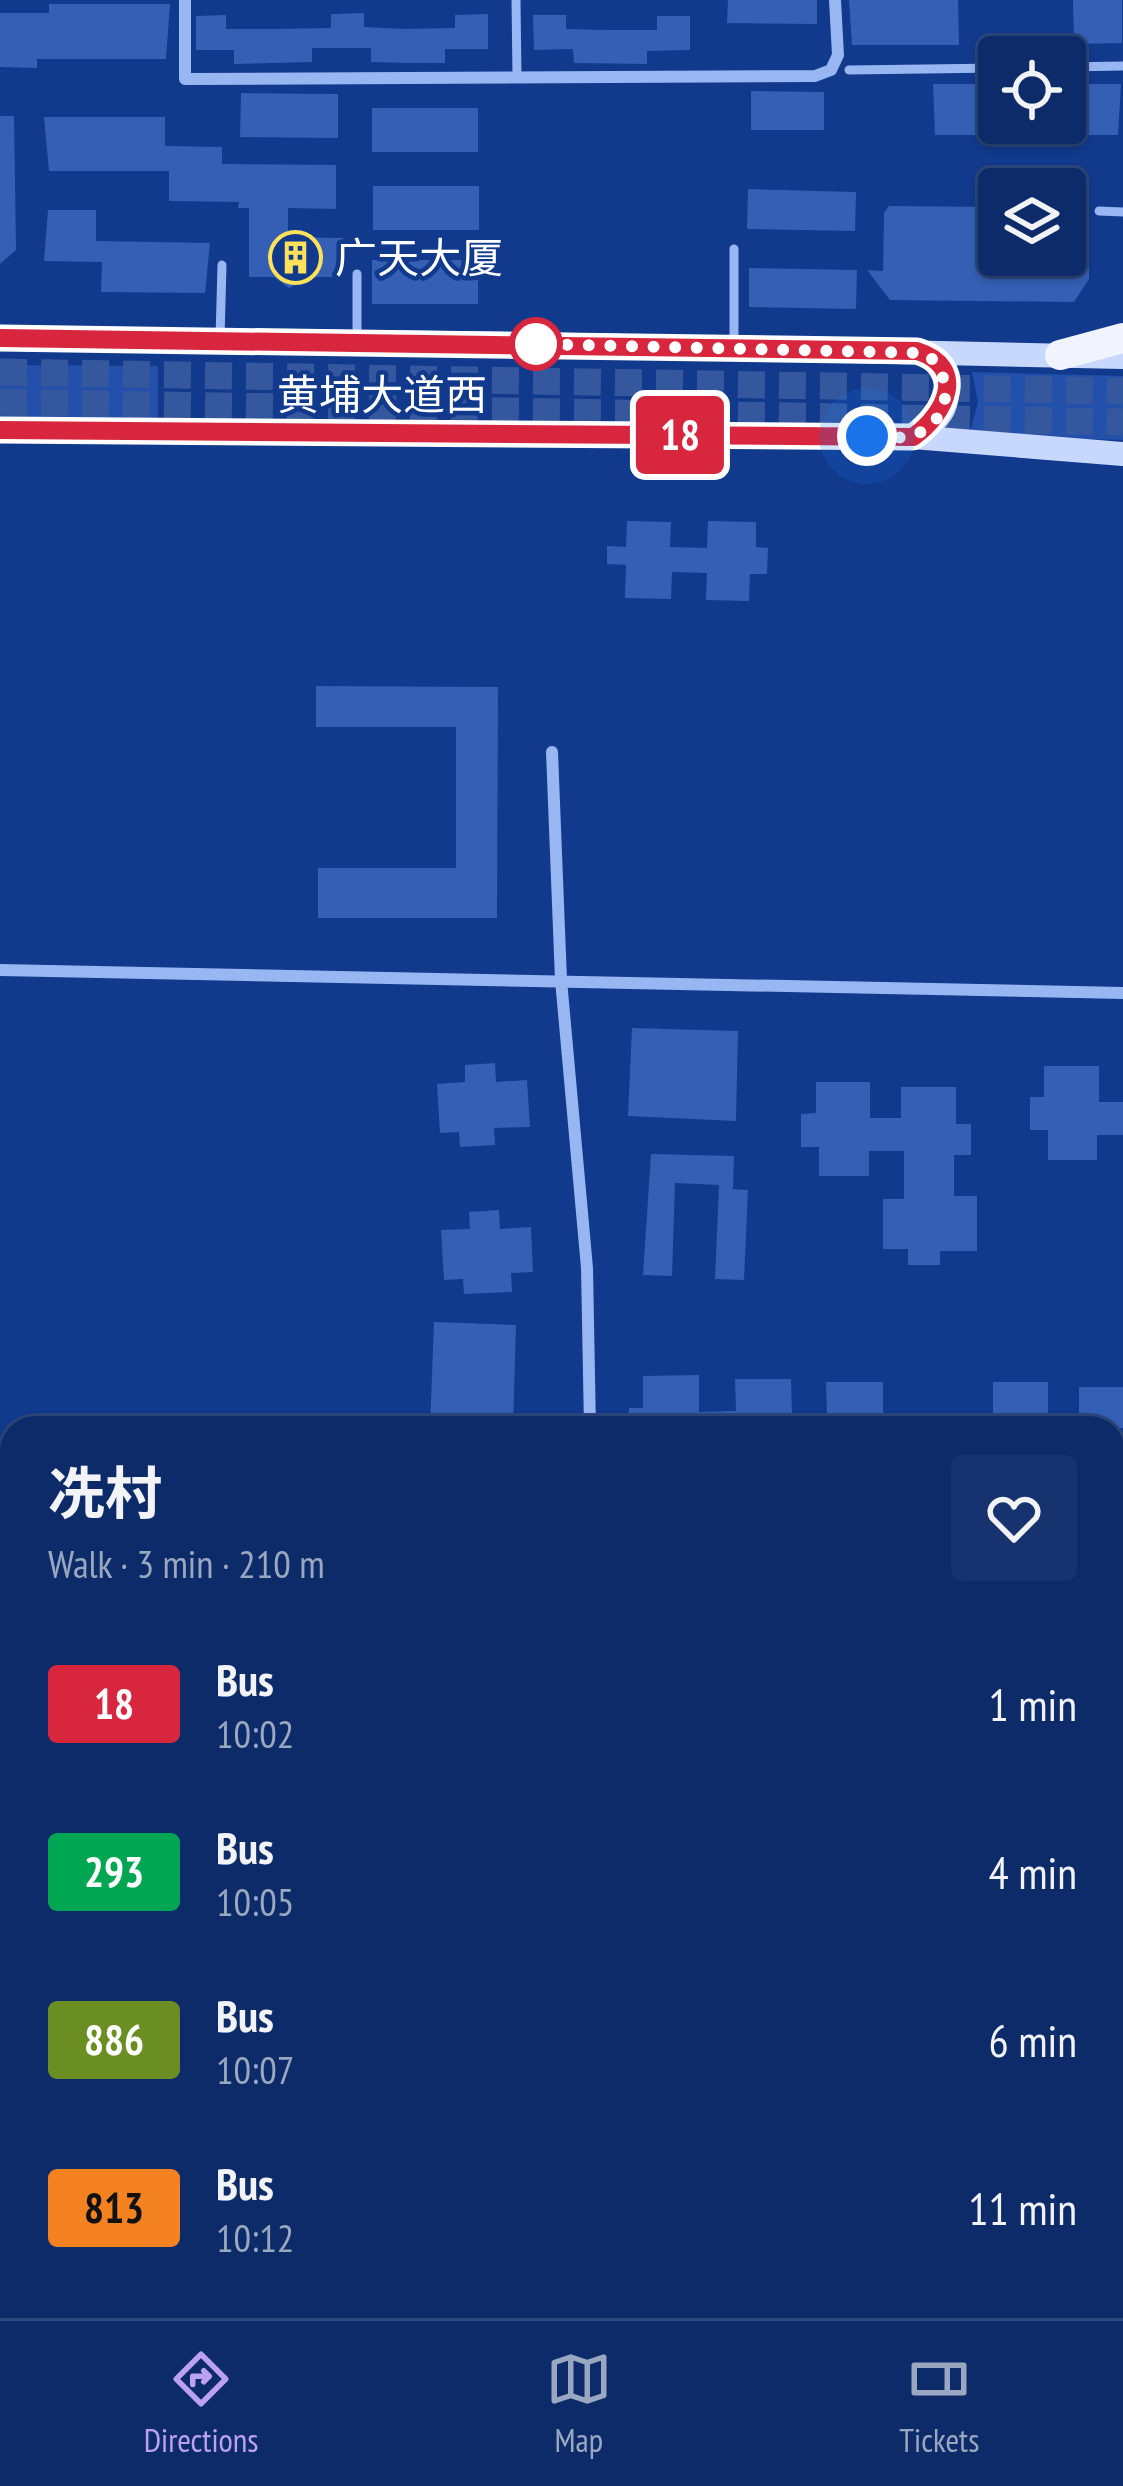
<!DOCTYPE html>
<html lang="en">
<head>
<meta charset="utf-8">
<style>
  body { margin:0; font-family:"PT Sans Narrow","Noto Sans SC",sans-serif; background:#16336f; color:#f1f3f6; height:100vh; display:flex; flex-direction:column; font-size:45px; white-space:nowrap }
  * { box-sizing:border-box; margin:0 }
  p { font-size:39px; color:#9aa7c0 }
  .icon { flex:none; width:66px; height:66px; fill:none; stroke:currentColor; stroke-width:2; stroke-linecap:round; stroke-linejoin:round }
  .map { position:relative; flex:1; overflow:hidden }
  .sheet { position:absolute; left:0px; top:1416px; width:1125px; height:903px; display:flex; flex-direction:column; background:#0d2b69; border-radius:36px 36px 0 0; box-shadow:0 3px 9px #0004,0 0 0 3px #2d477d }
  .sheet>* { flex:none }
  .badge { padding:0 24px; border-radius:9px; font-size:42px; line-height:78px }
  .tools { position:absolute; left:978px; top:36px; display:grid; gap:24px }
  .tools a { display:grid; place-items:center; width:108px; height:108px; border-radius:12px; background:#0d2b69; box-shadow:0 3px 9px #0004,0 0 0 3px #2d477d; font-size:60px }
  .you { position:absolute; width:60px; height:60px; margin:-30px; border:9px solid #fff; border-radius:50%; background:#1a73e8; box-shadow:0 0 0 18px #1a73e833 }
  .map>.badge { position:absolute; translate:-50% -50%; box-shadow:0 0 0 6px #fff }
  .round { display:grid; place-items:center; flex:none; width:126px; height:126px; border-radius:12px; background:#16336f }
  .summary { display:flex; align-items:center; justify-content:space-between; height:204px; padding:0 48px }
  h1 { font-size:57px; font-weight:700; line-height:90px }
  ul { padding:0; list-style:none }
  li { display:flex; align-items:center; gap:36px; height:168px; padding:0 48px }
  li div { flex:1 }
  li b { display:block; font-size:45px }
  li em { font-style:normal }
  li .badge { min-width:132px; font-weight:700; text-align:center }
  .dock { display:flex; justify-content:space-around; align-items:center; height:168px; border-top:3px solid #2d477d; background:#0d2b69; font-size:33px; color:#9aa7c0 }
  .dock a { display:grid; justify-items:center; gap:6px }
  .dock .on { color:#bca0f2 }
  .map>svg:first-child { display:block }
  .green { fill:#2250ab }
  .building { fill:#345fb4 }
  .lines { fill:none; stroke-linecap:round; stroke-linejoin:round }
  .primary-tunnel { stroke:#35579d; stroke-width:27; stroke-dasharray:27 14; stroke-linecap:butt }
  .service { stroke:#98b6f2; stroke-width:9 }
  .minor { stroke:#98b6f2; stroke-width:12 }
  .tertiary { stroke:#98b6f2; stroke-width:21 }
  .secondary { stroke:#c7d8fc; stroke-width:24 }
  .trunk { stroke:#f1f4ff; stroke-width:30 }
  .line-casing { stroke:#fff; stroke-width:27 }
  .line { stroke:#d7263d; stroke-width:18 }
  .walk { stroke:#fff; stroke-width:12; stroke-dasharray:0 21.6 }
  .stop-dot { fill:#fff; stroke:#d7263d; stroke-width:6 }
  .labels { text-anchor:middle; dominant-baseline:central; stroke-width:9; stroke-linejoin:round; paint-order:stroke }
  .poi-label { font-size:42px; fill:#fff; stroke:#11398c; text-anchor:start }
  .street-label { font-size:42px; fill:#fff; stroke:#11398c }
</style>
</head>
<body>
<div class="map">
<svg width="1123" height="2318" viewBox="0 0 1123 2318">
  <rect width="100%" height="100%" fill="#11398c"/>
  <g class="green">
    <path d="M0,365L158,366V418L0,417Z"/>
    <path d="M972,372L1123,376V440L969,436L978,402Z"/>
  </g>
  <g class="building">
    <path d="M728,0H817V24L727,23Z"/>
    <path d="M849,0H958L959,45H852Z"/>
    <path d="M1073,0H1122V43L1074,44Z"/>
    <path d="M49,4H170L166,59H37V68L0,67V13H49Z"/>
    <path d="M364,13V27L404,29L455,28V15L488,14V49H445V63H412L371,62V48H312V62L234,64V50H196V16L226,15V29H278L331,28V14Z"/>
    <path d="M533,15H566V29L606,30H657V16H690V50L647,51V64L574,63L573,49L534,50Z"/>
    <path d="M933,84H999V135H935Z"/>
    <path d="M1067,84H1121L1118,135H1070Z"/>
    <path d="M751,91L824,92V130H751Z"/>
    <path d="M241,93L338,94V138L240,137Z"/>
    <rect x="372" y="108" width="106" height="44"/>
    <path d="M0,116H14L16,250L0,264Z"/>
    <path d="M44,117H165V146L222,147V164L336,165V209L288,208V237L343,238V277H311L289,288L274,277H249V208H238L239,202L169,201V171H49Z"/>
    <rect x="373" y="186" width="106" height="44"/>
    <path d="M748,189L856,192L855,231L747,229Z"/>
    <path d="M889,206L999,207V255H1065V208H1079L1089,215V279L1074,302L890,300L867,270L883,271L884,213Z"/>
    <path d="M48,210H96V241L210,243L205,293L101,292L102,262L44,261Z"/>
    <rect x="372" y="260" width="106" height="44"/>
    <path d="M749,268L857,270L856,309L749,307Z"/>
    <path d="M627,521L671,522L670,547L707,548L708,521L756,522V547L768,548L767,574H750L749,601L706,600L707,573L672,572L671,599L625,598L626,565L607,564V546L626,547Z"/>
    <path d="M316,686L498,687L497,918H318V868H456V727H316Z"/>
    <path d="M632,1028L738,1031L736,1121L628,1116Z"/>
    <path d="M495,1063L496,1082L527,1080L530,1127L494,1128L495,1145L460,1147L459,1132L440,1133L437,1084L465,1082V1065Z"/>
    <path d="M1044,1066H1099V1102H1123V1135H1097V1160H1048V1130H1030V1097H1044Z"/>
    <path d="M816,1082H870V1118H901V1087H956V1124H971V1155H954V1196H977V1251H940V1265H908V1249H883V1199H904V1151H869V1176H819V1147H801V1114L816,1113Z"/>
    <path d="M651,1154L734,1156L733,1189L748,1190L744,1280L715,1279L719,1185L675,1183L672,1276L643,1275Z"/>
    <path d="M499,1210L500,1229L531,1227L533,1272L511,1273L512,1292L464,1294L463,1279L444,1280L441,1230L470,1229L469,1212Z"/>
    <path d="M434,1322L516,1325L513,1428H430Z"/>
    <path d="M699,1375V1412L736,1411L735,1379H791L792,1415L827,1414L826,1382H883V1428H629V1408H643V1376Z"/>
    <path d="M993,1382H1048V1428H979V1414H993Z"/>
    <rect x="1079" y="1387" width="44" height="41"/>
  </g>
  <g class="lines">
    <g class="primary-tunnel">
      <path d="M0,372L1123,391"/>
      <path d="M0,402L1123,422"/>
    </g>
    <g class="service">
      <path d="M516,0L517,77"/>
      <path d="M1065,67L1123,66"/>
      <path d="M849,70L999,68"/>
      <path d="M1099,211L1123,212"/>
      <path d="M220,338L222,265"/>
      <path d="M357,340V274"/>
      <path d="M734,345V249"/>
      <path d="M0,1755L12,1754"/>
      <path d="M1113,2242L1115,2190"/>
      <path d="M263,2307V2318"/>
    </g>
    <g class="minor">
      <path d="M185,0V79L815,76L831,70L838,55L835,0"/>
      <path d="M552,752L561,980L587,1268L590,1428"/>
      <path d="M0,970L1123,993"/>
    </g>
    <g class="tertiary">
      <path d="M0,2199L12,2201"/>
      <path d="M1113,2241L1123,2242"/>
      <path d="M619,2307V2318"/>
    </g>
    <g class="secondary">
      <path d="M0,338L531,344L1123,357"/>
      <path d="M0,430L913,437L1123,454"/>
      <path d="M913,437C921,431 931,425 938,417C957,395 944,359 917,351"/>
      <path d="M0,1539L12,1538"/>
      <path d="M1113,1562L1123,1563"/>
      <path d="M1113,1595L1123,1596"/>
      <path d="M0,1605L12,1602"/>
      <path d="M1113,1621L1123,1622"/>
      <path d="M1113,1653L1123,1654"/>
    </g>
    <path class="trunk" d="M1060,355L1123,338"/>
  </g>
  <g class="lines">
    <defs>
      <path id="line" d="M0,338L917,351C968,367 946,414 913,437L0,430"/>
    </defs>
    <use href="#line" class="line-casing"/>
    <use href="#line" class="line"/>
    <path class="walk" d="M536,344H530L926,353C954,377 952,418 917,434C904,440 882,437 867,436"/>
  </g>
  <defs>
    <symbol id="building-ring" viewBox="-11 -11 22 22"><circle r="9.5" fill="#11398c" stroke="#ffe259" stroke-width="1.5"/><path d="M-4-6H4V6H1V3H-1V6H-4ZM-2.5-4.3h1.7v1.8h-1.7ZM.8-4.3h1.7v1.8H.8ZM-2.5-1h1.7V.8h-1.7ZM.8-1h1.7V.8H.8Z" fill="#ffe259"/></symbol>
  </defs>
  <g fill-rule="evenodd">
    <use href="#building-ring" x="266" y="228" width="59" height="59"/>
  </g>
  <circle class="stop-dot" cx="536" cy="344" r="24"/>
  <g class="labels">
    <g class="poi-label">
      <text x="335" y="257">广天大厦</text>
    </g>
    <g class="street-label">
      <text x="382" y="394">黄埔大道西</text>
    </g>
  </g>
</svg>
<div class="tools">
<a><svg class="icon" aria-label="locate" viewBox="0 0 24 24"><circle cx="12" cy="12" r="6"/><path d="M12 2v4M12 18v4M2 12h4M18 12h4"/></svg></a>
<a><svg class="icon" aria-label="layers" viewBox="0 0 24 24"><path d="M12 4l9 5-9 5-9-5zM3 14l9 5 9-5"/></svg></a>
</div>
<div class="you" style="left:867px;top:436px"></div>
<b class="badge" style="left:680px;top:435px;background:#d7263d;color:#fff">18</b>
<section class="sheet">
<div class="summary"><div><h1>冼村</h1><p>Walk · 3 min · 210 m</p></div><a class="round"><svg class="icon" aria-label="heart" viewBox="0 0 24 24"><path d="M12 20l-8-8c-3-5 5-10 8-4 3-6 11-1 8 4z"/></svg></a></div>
<ul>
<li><span class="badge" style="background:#d7263d;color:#fff">18</span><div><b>Bus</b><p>10:02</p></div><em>1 min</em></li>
<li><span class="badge" style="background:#00a651;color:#fff">293</span><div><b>Bus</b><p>10:05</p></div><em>4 min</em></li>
<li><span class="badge" style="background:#6b8e23;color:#fff">886</span><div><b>Bus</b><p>10:07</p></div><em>6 min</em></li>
<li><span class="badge" style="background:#f58220;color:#111">813</span><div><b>Bus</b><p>10:12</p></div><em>11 min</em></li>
</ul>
</section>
</div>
<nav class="dock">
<a class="on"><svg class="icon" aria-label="directions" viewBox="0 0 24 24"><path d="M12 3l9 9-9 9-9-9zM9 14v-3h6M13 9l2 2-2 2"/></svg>Directions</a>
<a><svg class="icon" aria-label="map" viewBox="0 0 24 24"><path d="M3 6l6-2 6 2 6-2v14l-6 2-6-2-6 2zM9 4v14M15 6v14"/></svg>Map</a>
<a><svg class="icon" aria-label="tickets" viewBox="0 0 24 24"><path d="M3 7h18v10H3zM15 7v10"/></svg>Tickets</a>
</nav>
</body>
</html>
